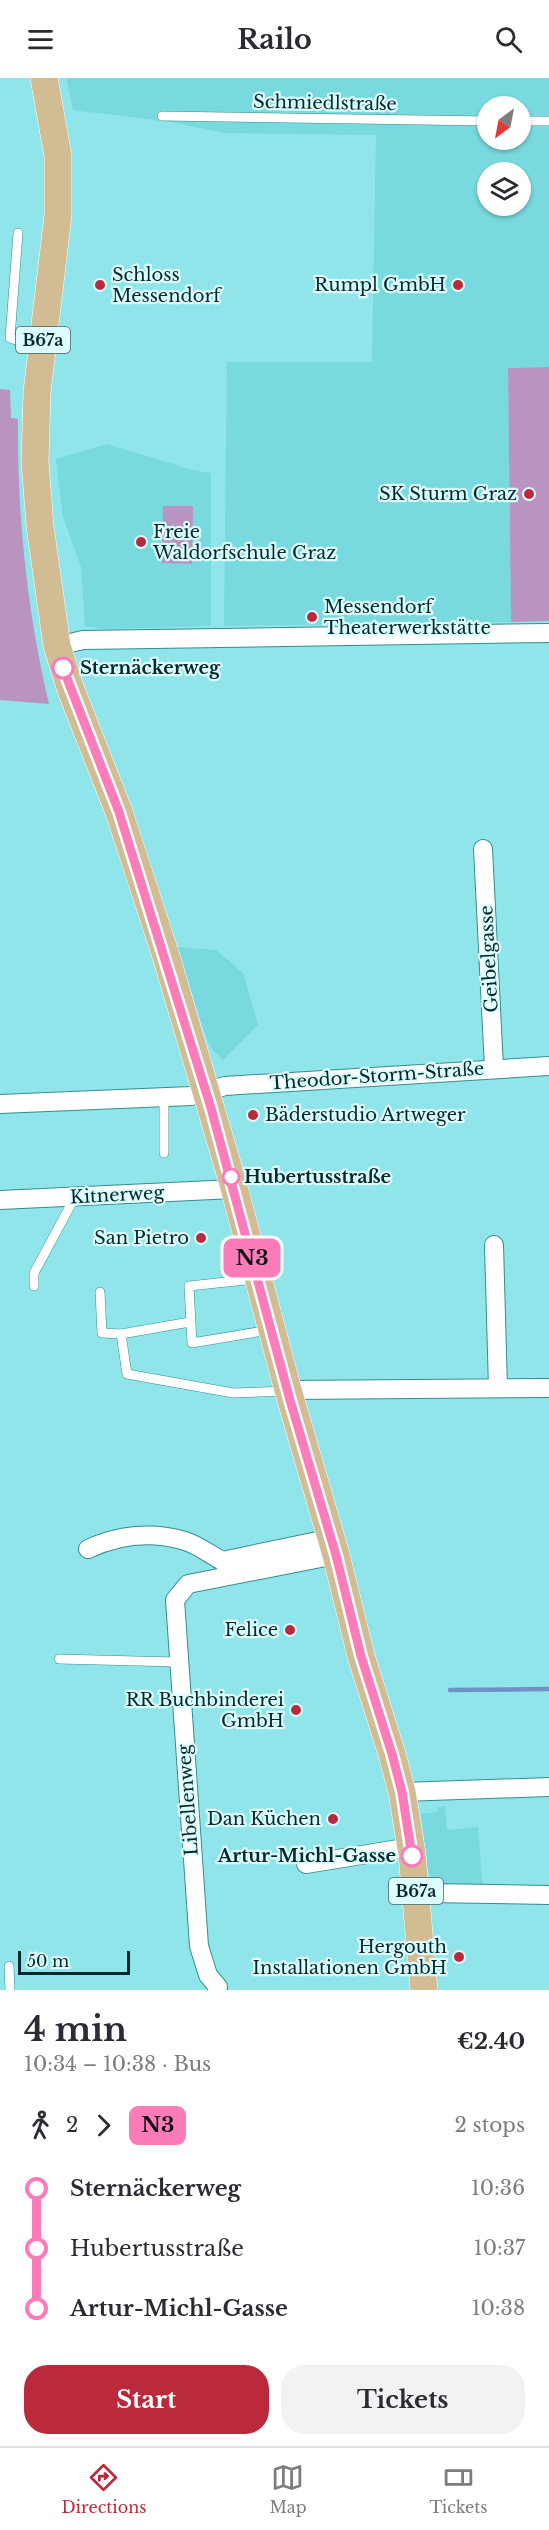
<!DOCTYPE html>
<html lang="en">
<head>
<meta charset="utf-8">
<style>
  body { margin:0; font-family:"Libre Baskerville",serif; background:#f2f2f3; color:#2b2b33; height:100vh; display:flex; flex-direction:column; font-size:22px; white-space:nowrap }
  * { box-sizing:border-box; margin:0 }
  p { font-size:20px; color:#7c7c81 }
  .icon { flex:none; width:33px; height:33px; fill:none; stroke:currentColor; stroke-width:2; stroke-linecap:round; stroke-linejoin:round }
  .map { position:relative; height:1912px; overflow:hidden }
  .sheet { display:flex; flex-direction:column; background:#fff; flex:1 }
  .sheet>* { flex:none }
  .badge { padding:0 12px; border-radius:9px; font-size:21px; line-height:39px }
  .needle { width:39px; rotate:212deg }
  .buttons { position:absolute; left:477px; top:18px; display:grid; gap:12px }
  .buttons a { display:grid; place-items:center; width:54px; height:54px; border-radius:50%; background:#fff; box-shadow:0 2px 4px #0004; font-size:30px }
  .scale { position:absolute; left:18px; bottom:15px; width:112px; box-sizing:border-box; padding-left:6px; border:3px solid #02292b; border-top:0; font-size:16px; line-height:21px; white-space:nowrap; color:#02292b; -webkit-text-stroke:4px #dcfcfd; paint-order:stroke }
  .map>.badge { position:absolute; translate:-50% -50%; box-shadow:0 0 0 3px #fff }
  .legs { display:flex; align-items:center; gap:9px; height:66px; padding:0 24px; font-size:20px }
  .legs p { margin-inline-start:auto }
  .overview { display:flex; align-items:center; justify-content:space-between; height:102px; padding:0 24px }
  h1 { font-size:33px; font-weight:800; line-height:45px }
  .cta { display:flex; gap:12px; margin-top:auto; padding:12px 24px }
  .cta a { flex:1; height:69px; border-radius:24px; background:#bb2a3c; color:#fff; font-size:24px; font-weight:800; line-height:69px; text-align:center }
  .cta a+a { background:#f2f2f3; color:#2b2b33 }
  ul { padding:0 24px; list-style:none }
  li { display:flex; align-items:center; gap:21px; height:60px; font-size:22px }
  li i { display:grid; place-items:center; width:9px; height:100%; margin:0 8px; background:currentColor }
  li i::after { content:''; width:15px; height:15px; margin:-8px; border:4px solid; border-radius:50%; background:#fff }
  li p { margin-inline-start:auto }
  li:first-child i { background:linear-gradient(#0000 50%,currentColor 0) }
  li:last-child i { background:linear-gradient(currentColor 50%,#0000 0) }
  header { display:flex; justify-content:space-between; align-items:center; height:78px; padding:0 24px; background:#fff; font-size:27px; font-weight:800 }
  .tab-bar { display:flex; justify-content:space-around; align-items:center; height:84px; border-top:2px solid #e1e1e2; background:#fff; font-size:16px; color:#7c7c81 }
  .tab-bar a { display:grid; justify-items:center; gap:3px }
  .tab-bar .selected { color:#bb2a3c }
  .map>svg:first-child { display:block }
  .built { fill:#78d9de; fill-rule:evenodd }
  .green { fill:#b994c1 }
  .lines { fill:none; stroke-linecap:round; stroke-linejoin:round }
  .stream { stroke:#7191c6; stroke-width:4.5 }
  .lane-casing { stroke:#348d92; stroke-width:10 }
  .street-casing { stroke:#348d92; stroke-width:20 }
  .primary-casing { stroke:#fff; stroke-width:28 }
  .lane { stroke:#fff; stroke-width:9 }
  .street { stroke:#fff; stroke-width:18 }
  .primary { stroke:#d2bc94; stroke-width:27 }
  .line-1-casing { stroke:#fff; stroke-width:14 }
  .line-1 { stroke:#fc7cba; stroke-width:9 }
  .poi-dot { fill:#bb2a3c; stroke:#dcfcfd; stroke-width:2 }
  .stop-1-dot { fill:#fff; stroke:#fc7cba; stroke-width:3 }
  .labels { text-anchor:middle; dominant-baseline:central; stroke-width:4.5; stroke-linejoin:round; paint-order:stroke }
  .shield { fill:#dcfcfd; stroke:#43686a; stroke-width:1.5 }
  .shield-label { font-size:16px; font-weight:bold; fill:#02292b }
  .street-label { font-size:18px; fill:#02292b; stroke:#dcfcfd }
  .poi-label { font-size:18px; fill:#02292b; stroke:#dcfcfd; text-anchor:end }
  .stop-label { font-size:18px; font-weight:bold; fill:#02292b; stroke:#dcfcfd; text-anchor:start }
</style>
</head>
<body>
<header><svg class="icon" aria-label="menu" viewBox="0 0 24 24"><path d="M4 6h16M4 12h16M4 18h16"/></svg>Railo<svg class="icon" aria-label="search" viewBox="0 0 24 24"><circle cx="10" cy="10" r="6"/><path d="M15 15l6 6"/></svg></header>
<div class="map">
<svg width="549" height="1912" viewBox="0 0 549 1912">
  <rect width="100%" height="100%" fill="#8fe5e9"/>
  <g class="built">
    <path d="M66,0H549V289L508,290L511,544L224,548L227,284H372L376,57L224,55L171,44L73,32ZM488,28H520V62H488ZM488,94H520V128H488Z"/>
    <path d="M107,366L192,392L211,395V548L103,551L85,548L81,489L63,439L56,381Z"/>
    <path d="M177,869L216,872L243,895L258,947L223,982L212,971L206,959Z"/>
    <path d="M445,1728L447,1752L478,1749L483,1812L439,1808L428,1794L421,1736L438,1734V1729Z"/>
  </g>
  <g class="green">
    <path d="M549,289V543L511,544L508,290Z"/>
    <path d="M0,311L10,312L11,340L18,341C17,437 27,533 49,626L0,622Z"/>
    <path d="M163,428H193L192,486L162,485Z"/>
  </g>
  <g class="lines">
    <path class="stream" d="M450,1612L549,1611"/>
    <defs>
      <g id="lane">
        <path d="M162,38L488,43"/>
        <path d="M520,43H549"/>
        <path d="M18,155L10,260L40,270"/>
        <path d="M164,1075V1019"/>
        <path d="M255,1201L189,1208L192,1265L269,1252"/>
        <path d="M34,1208V1195L75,1119"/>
        <path d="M100,1214L102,1255L121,1256L127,1296L233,1315L287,1313"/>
        <path d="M121,1256L190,1244"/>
        <path d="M59,1581L177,1584"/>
        <path d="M9,1888L10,1912"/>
      </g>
      <g id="street">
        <path d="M57,568L83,562L549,555"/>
        <path d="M483,771L494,990"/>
        <path d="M0,1026L191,1018L225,1008L549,988"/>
        <path d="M0,1122L234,1111"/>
        <path d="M494,1167L498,1310"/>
        <path d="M288,1312L549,1310"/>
        <path d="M88,1471C118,1457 152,1453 185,1463C198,1467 211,1477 222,1483L332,1460"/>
        <path d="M402,1714L549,1709"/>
        <path d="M306,1786L411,1769"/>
        <path d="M417,1817L426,1815L549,1817"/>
        <path d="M218,1909L208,1897L199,1868L175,1522L188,1506L336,1477"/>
      </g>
      <path id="primary" d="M44,0L58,78V137L37,314L35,384L40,448L57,568L71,612L119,734L166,878L232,1102L288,1312L336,1477L361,1578L392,1676L402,1714L412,1776L424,1912"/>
    </defs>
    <use href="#lane" class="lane-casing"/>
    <use href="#street" class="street-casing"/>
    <use href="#primary" class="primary-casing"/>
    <use href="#lane" class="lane"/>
    <use href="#street" class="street"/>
    <use href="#primary" class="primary"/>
  </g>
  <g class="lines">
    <defs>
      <path id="line-1" d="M63,590L119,734L211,1030L290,1322L336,1477L361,1578L392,1676L402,1714L412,1778"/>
    </defs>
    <use href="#line-1" class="line-1-casing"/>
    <use href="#line-1" class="line-1"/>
  </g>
  <g class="poi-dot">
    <circle cx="100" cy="207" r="6"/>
    <circle cx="458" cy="207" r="6"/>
    <circle cx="529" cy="416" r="6"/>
    <circle cx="141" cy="464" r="6"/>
    <circle cx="312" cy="539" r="6"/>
    <circle cx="253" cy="1037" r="6"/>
    <circle cx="201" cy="1160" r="6"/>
    <circle cx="290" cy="1552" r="6"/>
    <circle cx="296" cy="1632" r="6"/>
    <circle cx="333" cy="1741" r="6"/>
    <circle cx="459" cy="1879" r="6"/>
  </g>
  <g class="stop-1-dot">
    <circle cx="63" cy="590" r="10"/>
    <circle cx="231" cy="1099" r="8"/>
    <circle cx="412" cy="1778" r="10"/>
  </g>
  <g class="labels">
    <g class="shield">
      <rect x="16" y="249" width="54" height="26" rx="4.5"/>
      <rect x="389" y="1800" width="54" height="26" rx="4.5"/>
    </g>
    <g class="shield-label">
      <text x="43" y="262">B67a</text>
      <text x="416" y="1813">B67a</text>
    </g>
    <g class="street-label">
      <text transform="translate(325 25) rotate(1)">Schmiedlstraße</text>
      <text transform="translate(489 881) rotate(-93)">Geibelgasse</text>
      <text transform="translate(377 998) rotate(-4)">Theodor-Storm-Straße</text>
      <text transform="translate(117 1117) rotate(-3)">Kitnerweg</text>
      <text transform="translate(188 1722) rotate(-94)">Libellenweg</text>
    </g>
    <g class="poi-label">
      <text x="112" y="197" text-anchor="start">Schloss<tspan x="112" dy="21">Messendorf</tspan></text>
      <text x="446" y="207">Rumpl GmbH</text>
      <text x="517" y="416">SK Sturm Graz</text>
      <text x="153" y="454" text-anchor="start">Freie<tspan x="153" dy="21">Waldorfschule Graz</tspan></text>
      <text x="324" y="529" text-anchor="start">Messendorf<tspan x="324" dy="21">Theaterwerkstätte</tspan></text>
      <text x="265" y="1037" text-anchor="start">Bäderstudio Artweger</text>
      <text x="189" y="1160">San Pietro</text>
      <text x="278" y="1552">Felice</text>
      <text x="284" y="1622">RR Buchbinderei<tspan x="284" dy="21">GmbH</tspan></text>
      <text x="321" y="1741">Dan Küchen</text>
      <text x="447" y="1869">Hergouth<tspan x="447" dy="21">Installationen GmbH</tspan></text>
    </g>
    <g class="stop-label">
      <text x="80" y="590">Sternäckerweg</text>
      <text x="244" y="1099">Hubertusstraße</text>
      <text x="396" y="1778" text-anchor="end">Artur-Michl-Gasse</text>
    </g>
  </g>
</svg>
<div class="buttons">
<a><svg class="needle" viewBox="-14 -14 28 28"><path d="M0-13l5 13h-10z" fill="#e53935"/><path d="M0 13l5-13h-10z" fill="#7c7c81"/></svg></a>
<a><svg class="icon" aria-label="layers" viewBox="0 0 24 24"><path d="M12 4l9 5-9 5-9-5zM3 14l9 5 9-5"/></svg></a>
</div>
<div class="scale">50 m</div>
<b class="badge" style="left:252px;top:1180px;background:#fc7cba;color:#111">N3</b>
</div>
<section class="sheet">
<div class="overview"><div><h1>4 min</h1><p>10:34 – 10:38 · Bus</p></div><b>€2.40</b></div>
<div class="legs"><svg class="icon" aria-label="walk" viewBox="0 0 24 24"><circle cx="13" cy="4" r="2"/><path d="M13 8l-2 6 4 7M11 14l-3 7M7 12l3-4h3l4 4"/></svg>2<svg class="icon" aria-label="forward" viewBox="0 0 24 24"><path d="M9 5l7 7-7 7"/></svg><b class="badge" style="background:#fc7cba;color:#111">N3</b><p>2 stops</p></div>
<ul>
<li><i style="color:#fc7cba"></i><b>Sternäckerweg</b><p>10:36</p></li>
<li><i style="color:#fc7cba"></i><span>Hubertusstraße</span><p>10:37</p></li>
<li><i style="color:#fc7cba"></i><b>Artur-Michl-Gasse</b><p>10:38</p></li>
</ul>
<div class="cta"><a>Start</a><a>Tickets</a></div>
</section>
<nav class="tab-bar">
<a class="selected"><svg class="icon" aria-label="directions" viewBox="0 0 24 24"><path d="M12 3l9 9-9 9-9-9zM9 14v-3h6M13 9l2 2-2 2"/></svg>Directions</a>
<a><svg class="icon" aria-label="map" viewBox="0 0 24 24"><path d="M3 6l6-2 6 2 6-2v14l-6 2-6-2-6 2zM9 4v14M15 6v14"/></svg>Map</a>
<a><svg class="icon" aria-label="tickets" viewBox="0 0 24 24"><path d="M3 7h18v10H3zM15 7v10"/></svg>Tickets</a>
</nav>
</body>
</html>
